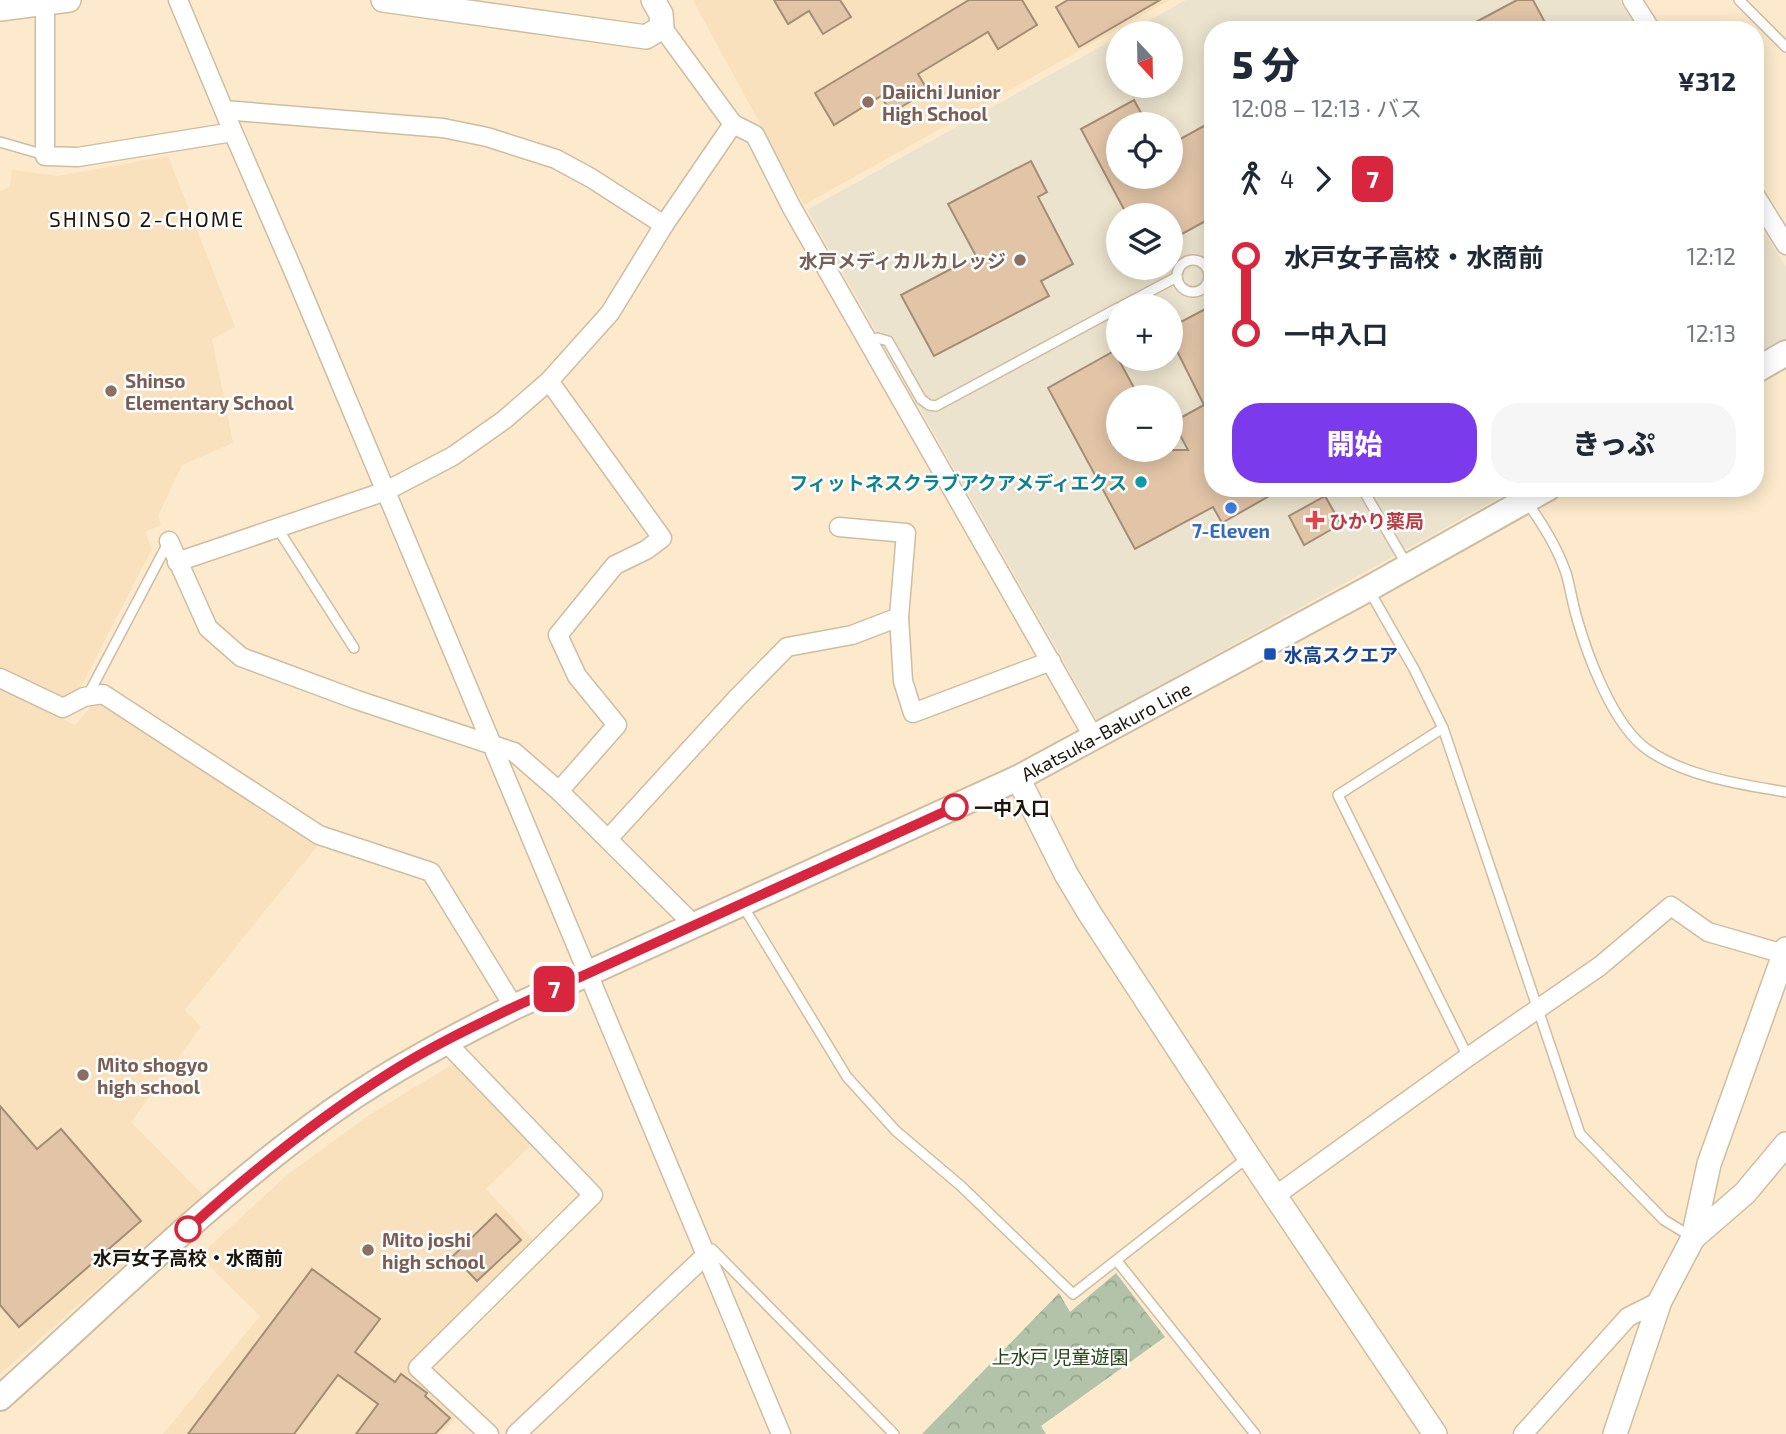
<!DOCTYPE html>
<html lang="ja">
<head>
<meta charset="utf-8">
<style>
  body { margin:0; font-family:"Exo 2","Noto Sans JP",sans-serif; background:#f6f6f7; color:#1f2937; height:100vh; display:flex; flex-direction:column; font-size:26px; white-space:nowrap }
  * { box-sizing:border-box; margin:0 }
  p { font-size:23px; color:#747a83 }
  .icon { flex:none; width:38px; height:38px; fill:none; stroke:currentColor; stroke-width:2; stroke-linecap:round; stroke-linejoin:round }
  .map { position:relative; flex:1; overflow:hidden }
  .drawer { position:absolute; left:1204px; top:21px; width:560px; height:476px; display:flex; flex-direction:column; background:#fff; border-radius:28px; box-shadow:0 4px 18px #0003 }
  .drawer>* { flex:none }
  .badge { padding:0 14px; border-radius:10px; font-size:24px; line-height:46px }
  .needle { width:46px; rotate:158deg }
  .controls { position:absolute; left:1106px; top:21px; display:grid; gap:14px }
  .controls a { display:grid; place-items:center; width:77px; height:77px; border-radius:50%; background:#fff; box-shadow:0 4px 18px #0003; font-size:35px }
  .map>.badge { position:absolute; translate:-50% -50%; box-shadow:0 0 0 4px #fff }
  .legs { display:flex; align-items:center; gap:10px; height:77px; padding:0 28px; font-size:23px }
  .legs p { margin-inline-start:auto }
  .head { display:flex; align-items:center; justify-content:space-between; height:119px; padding:0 28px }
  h1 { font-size:38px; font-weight:800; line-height:52px }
  .action { display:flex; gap:14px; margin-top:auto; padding:14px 28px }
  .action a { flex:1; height:80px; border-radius:28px; background:#7c3aed; color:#fff; font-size:28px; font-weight:800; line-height:80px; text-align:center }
  .action a+a { background:#f6f6f7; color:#1f2937 }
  ul { padding:0 28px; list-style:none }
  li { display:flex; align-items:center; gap:24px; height:77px; font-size:26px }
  li i { display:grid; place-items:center; width:10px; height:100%; margin:0 9px; background:currentColor }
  li i::after { content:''; width:18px; height:18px; margin:-9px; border:5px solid; border-radius:50%; background:#fff }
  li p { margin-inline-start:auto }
  li:first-child i { background:linear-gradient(#0000 50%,currentColor 0) }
  li:last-child i { background:linear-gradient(currentColor 50%,#0000 0) }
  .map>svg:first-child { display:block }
  .commercial { fill:#ebe3cd; fill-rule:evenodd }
  .built { fill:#f8e1bc }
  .park { fill:url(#park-crowns) }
  .building { fill:#e2c5a7; stroke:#a48d75; stroke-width:2 }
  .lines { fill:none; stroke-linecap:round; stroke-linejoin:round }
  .service-casing { stroke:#cebda0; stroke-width:12 }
  .minor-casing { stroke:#cebda0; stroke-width:21 }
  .tertiary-casing { stroke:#cebda0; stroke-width:26 }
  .secondary-casing { stroke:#cebda0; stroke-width:28 }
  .service { stroke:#fff; stroke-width:9 }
  .minor { stroke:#fff; stroke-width:18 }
  .tertiary { stroke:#fff; stroke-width:23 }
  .secondary { stroke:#fff; stroke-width:24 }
  .line-1-casing { stroke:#fff; stroke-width:16 }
  .line-1 { stroke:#d7263d; stroke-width:10 }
  .education-dot { fill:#8d6e63; stroke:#fff; stroke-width:2.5 }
  .culture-dot { fill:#0f9aa8; stroke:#fff; stroke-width:2.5 }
  .shop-dot { fill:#3f7fe0; stroke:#fff; stroke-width:2.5 }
  .health-dot { fill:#e0444e; stroke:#fff; stroke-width:2.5 }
  .transit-dot { fill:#1a4fb4; stroke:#fff; stroke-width:2.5 }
  .stop-1-dot { fill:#fff; stroke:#d7263d; stroke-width:3.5 }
  .labels { text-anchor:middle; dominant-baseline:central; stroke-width:5; stroke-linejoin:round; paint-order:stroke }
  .education-label { font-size:19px; font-weight:bold; fill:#785e54; stroke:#fff; text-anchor:start }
  .culture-label { font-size:19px; font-weight:bold; fill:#0d838f; stroke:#fff; text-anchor:end }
  .health-label { font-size:19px; font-weight:bold; fill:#be3a42; stroke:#fff; text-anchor:start }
  .shop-label { font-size:19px; font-weight:bold; fill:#366cbe; stroke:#fff }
  .transit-label { font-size:19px; font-weight:bold; fill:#164399; stroke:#fff; text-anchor:start }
  .street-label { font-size:19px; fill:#1c150b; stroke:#fff }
  .stop-label { font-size:19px; font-weight:bold; fill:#1c150b; stroke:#fff; text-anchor:start }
  .park-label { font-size:19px; fill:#264313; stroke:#fff }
  .neighbourhood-label { font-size:21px; letter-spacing:2px; fill:#1c150b; stroke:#fff }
</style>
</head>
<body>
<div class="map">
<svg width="1786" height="1434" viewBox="0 0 1786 1434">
  <defs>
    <pattern id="park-crowns" width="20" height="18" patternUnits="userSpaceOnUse" patternTransform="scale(1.75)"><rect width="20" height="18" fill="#b2c3a9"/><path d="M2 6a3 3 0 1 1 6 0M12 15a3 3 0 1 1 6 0" fill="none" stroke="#98a790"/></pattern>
  </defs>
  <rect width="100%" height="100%" fill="#fdeacc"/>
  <g class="commercial">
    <path d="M1186,0H1619L1638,30H1213V488H1517L1097,720L807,210L1118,37V86H1171V33H1126ZM1118,124H1171V177H1118ZM1118,215H1171V268H1118ZM1118,306H1171V359H1118ZM1118,397H1171V450H1118Z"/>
    <path d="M1755,218L1786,267V340L1755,357Z"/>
  </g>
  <g class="built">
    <path d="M693,0H1170L804,205Z"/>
    <path d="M168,156L235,327L212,339L233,443L182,465L158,516L161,525L145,532L152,549L78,692L62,699L0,668V191L10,187L12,170L58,176Z"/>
    <path d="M0,689L75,725L92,705L107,703L319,844L185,1010L201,1027L131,1122L203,1195L0,1374Z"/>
    <path d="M456,1062L535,1141L486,1189L536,1243L409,1367L459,1414L441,1434H163L260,1316L199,1256L286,1176L366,1117Z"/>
  </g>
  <path class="park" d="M1116,1273L1165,1337L1041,1426L1046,1434H922L1059,1293L1070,1312Z"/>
  <g class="building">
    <path d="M774,0H840L851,17L823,34L809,11L788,24Z"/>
    <path d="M969,0H1022L1037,25L998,49L988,32L918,74L928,91L891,113L881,96L834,125L815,93Z"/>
    <path d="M1068,0H1160L1079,47L1056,7Z"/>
    <path d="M1517,0H1533L1549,30H1461Z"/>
    <path d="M1134,100L1147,124H1118V177H1171V144L1213,121V217L1171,240V215H1127L1081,129Z"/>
    <path d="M1031,161L1047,192L1038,197L1073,264L1041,281L1049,296L934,356L901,295L976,256L948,204Z"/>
    <path d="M1213,305V488H1283L1222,523L1213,507L1135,549L1048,388L1114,351L1139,397H1118V450H1188L1173,422L1204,405L1171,339V327Z"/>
    <path d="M1325,496L1341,524L1304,545L1289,516Z"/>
    <path d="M0,1106L37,1149L61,1129L141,1221L19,1327L0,1305Z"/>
    <path d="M496,1214L521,1240L477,1281L453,1256Z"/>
    <path d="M312,1269L380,1319L355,1352L395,1382L401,1374L427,1393L425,1396L450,1418L435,1434H356L378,1404L338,1375L294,1434H188Z"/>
  </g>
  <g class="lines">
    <defs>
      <g id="service">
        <path d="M1739,0L1786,47"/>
        <path d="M0,142L45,155"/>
        <circle cx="1193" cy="276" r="16"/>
        <path d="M1122,306L1177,277"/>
        <path d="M868,342L877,338L888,341L921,399L929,405L936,406L1118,308"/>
        <path d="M1362,488L1407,565"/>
        <path d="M1527,502C1543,525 1557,547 1566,573C1570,586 1572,601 1576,615C1587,655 1613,726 1648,750C1687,777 1740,784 1786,792"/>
        <path d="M278,529L354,648"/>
        <path d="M1369,590L1414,669L1443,728L1580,1134L1664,1220L1692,1237"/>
        <path d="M87,697L168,543"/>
        <path d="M1443,728L1338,795L1468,1057"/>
        <path d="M743,906L847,1077L896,1131L961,1186L1073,1294L1247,1158"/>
        <path d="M707,1254L712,1249L894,1434"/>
        <path d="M1117,1261L1255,1434"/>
      </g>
      <g id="minor">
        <path d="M178,0L233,132L293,270L781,1434"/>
        <path d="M1632,0L1651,30"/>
        <path d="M45,4V156L78,157L233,132"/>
        <path d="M662,27L733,124L755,135L792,208L1094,738"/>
        <path d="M224,110L443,128L487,137L556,159L591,178L664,225"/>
        <path d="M1755,195L1786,245"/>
        <path d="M549,381L662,538L646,550L615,565L558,635L577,676L617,725L559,791"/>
        <path d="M839,527L906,533L899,617L903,681L913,713L1051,661"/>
        <path d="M169,541L208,628L241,657L357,700L514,752L559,791L694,925"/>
        <path d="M177,562L386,491L453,456L504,420L549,381L610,313L664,225L733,124"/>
        <path d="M0,678L63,708L84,697L103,694L319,835L431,872L514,1007"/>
        <path d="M608,839L737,698L787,647L852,635L899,617"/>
        <path d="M445,1041L593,1195L418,1368L489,1434"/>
        <path d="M1275,1196L1468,1057L1600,966L1671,906L1708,932L1784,954"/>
        <path d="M516,1434L705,1256"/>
        <path d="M1523,1434L1628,1317L1660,1301"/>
      </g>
      <g id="tertiary">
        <path d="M383,0L646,37L662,27L661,14L653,0"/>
        <path d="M0,9L69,0"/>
        <path d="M1018,778L1066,874L1090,914L1249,1157L1435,1434"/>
        <path d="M1693,1238L1745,1193L1786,1144"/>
        <path d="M1615,1434L1660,1301L1693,1238L1709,1164L1786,949"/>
      </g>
      <g id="secondary">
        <path d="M1755,371L1786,353"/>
        <path d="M0,1398C109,1301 215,1194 334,1110C391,1070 452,1038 514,1007L1018,778L1368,589L1548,488"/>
      </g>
    </defs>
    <use href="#service" class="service-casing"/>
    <use href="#minor" class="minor-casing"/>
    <use href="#tertiary" class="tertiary-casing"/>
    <use href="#secondary" class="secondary-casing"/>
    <use href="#service" class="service"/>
    <use href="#minor" class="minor"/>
    <use href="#tertiary" class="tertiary"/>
    <use href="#secondary" class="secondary"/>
  </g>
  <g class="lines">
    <defs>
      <path id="line-1" d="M188,1229C251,1172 318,1118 391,1072C430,1047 472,1027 514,1007L955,807"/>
    </defs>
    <use href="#line-1" class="line-1-casing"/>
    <use href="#line-1" class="line-1"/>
  </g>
  <g class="education-dot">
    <circle cx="868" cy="102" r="7"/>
    <circle cx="1020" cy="260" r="7"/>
    <circle cx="111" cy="391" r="7"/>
    <circle cx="83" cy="1075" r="7"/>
    <circle cx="368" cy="1250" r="7"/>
  </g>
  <circle class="culture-dot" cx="1141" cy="482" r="7"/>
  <circle class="shop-dot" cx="1231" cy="508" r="7"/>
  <path class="health-dot" d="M1311.5 509.5h7v7h7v7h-7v7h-7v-7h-7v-7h7z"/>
  <rect class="transit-dot" x="1263" y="647" width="14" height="14" rx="3.5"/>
  <g class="stop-1-dot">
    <circle cx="955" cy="807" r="12"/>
    <circle cx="188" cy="1229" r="12"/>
  </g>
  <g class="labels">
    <g class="education-label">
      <text x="882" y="91">Daiichi Junior<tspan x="882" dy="22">High School</tspan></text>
      <text x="1006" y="260" text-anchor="end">水戸メディカルカレッジ</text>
      <text x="125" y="380">Shinso<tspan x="125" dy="22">Elementary School</tspan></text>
      <text x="97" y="1064">Mito shogyo<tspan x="97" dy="22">high school</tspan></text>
      <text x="382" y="1239">Mito joshi<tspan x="382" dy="22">high school</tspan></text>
    </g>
    <g class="culture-label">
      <text x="1127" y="482">フィットネスクラブアクアメディエクス</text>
    </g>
    <g class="health-label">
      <text x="1329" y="520">ひかり薬局</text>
    </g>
    <g class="shop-label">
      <text x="1231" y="530">7-Eleven</text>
    </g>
    <g class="transit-label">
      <text x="1284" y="654">水高スクエア</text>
    </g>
    <g class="street-label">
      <text transform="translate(1106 731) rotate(-28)">Akatsuka-Bakuro Line</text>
    </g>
    <g class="stop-label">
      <text x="974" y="807">一中入口</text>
      <text x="188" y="1257" text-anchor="middle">水戸女子高校・水商前</text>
    </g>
    <g class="park-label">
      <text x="1060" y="1356">上水戸 児童遊園</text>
    </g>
    <g class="neighbourhood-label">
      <text x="147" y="218">SHINSO 2-CHOME</text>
    </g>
  </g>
</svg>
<div class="controls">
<a><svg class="needle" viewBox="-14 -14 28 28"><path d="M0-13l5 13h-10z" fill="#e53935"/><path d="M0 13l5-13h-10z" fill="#747a83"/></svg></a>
<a><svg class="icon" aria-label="locate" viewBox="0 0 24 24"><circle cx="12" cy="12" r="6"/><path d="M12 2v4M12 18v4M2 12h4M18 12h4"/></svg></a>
<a><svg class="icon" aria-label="layers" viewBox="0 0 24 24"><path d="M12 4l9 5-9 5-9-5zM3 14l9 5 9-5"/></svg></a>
<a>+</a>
<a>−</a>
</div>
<b class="badge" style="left:554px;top:989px;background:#d7263d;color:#fff">7</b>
<section class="drawer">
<div class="head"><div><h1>5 分</h1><p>12:08 – 12:13 · バス</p></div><b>¥312</b></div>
<div class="legs"><svg class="icon" aria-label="walk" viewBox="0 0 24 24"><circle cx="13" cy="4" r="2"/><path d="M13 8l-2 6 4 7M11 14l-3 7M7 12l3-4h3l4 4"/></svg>4<svg class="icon" aria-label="forward" viewBox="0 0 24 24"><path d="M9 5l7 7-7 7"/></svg><b class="badge" style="background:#d7263d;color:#fff">7</b></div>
<ul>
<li><i style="color:#d7263d"></i><b>水戸女子高校・水商前</b><p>12:12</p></li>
<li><i style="color:#d7263d"></i><b>一中入口</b><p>12:13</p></li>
</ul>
<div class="action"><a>開始</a><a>きっぷ</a></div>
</section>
</div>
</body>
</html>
